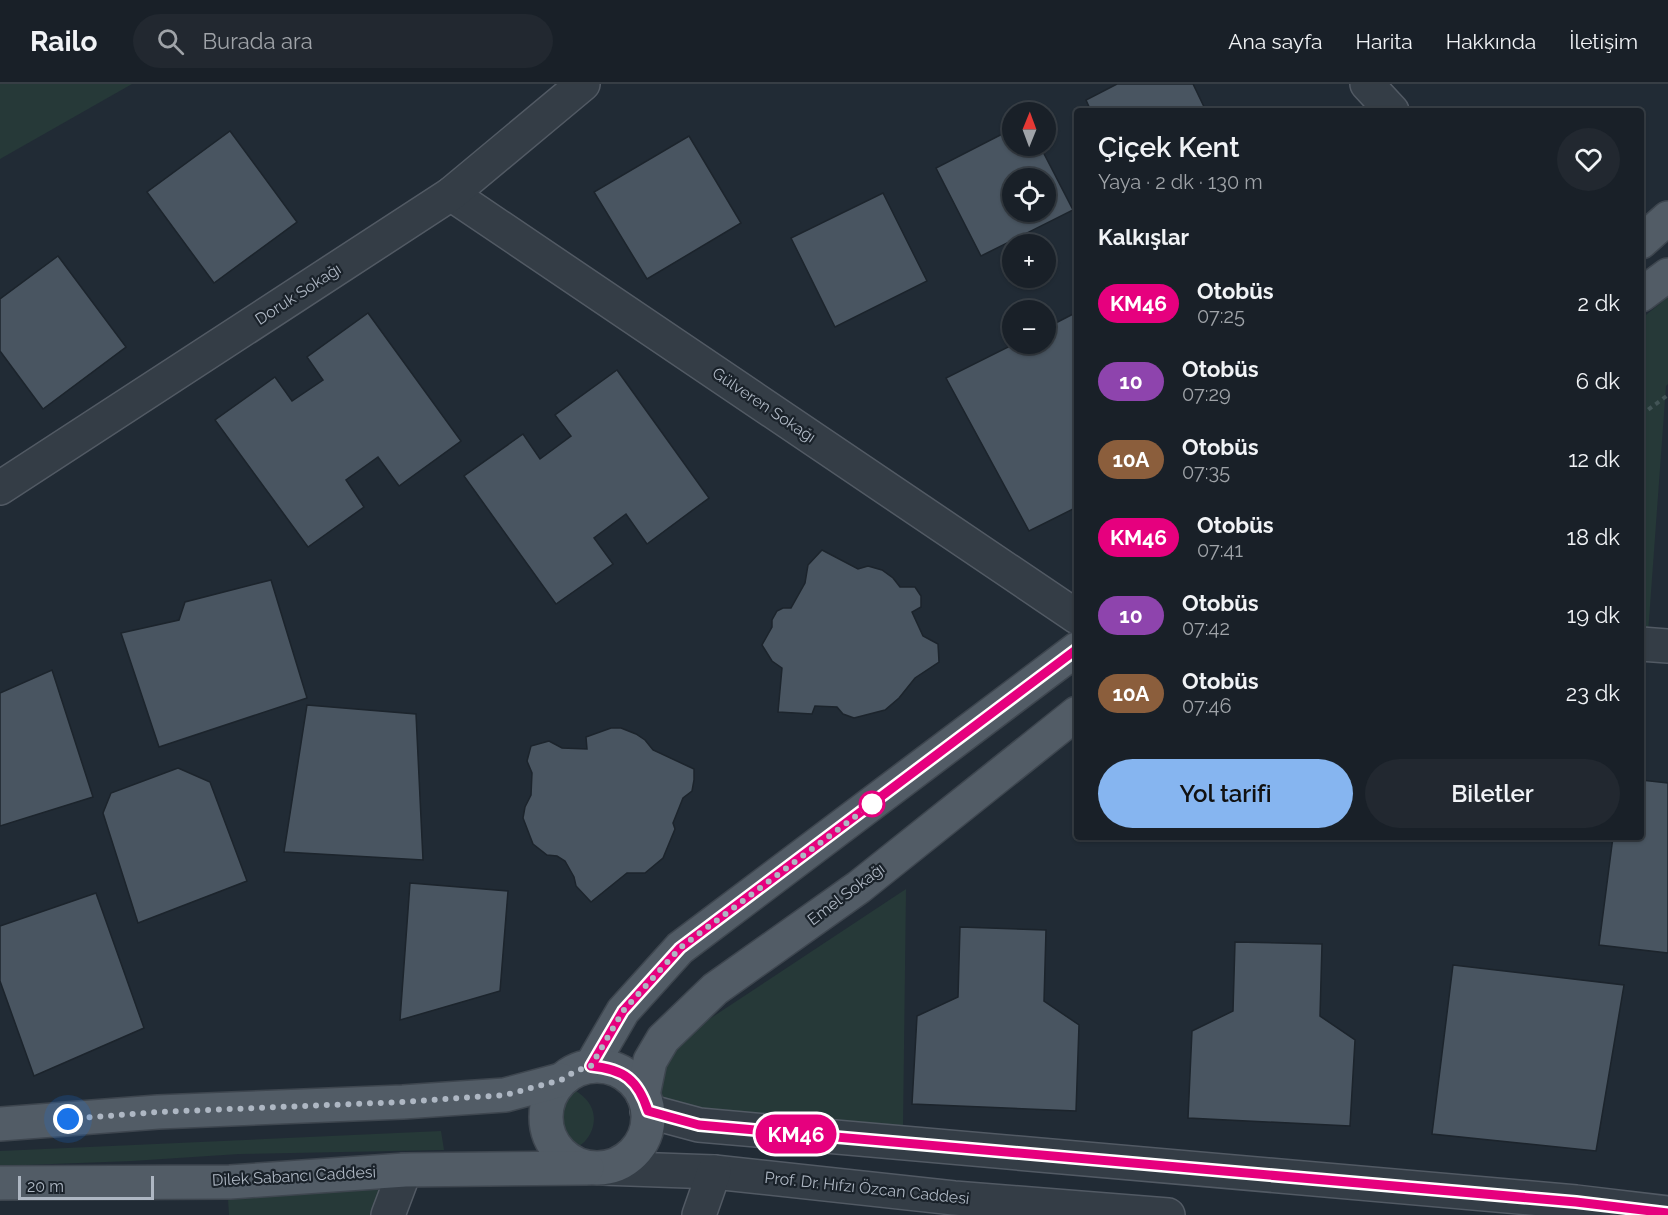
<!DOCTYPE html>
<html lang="tr">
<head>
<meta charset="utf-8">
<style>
  body { margin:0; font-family:Raleway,sans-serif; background:#222830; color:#f1f3f6; height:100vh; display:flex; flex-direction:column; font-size:22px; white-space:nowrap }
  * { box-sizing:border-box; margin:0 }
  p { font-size:20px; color:#9fa3a8 }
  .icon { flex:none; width:33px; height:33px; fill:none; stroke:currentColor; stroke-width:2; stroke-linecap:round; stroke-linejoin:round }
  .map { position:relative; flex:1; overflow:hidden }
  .side { position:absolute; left:1074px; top:24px; width:570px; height:732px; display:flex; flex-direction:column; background:#192028; border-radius:6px; box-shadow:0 2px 4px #0004,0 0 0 2px #373e45 }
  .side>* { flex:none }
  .badge { padding:0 12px; border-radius:20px; font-size:21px; line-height:39px }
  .needle { width:39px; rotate:1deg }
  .fabs { position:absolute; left:1002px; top:18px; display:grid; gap:12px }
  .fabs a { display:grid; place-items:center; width:54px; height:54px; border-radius:50%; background:#192028; box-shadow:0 2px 4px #0004,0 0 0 2px #373e45; font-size:30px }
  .scale { position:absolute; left:18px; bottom:15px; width:136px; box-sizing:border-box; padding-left:6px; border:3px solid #aeb7c3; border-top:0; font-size:16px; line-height:21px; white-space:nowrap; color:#aeb7c3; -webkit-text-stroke:4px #1a222a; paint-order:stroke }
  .you { position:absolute; width:30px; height:30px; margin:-15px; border:4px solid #fff; border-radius:50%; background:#1a73e8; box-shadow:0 0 0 9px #1a73e833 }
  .map>.badge { position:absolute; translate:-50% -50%; box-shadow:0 0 0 3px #fff }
  h2 { padding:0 24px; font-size:22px; line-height:54px }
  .round { display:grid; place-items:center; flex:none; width:63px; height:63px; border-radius:32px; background:#222830 }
  .summary { display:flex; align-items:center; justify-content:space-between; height:102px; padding:0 24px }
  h1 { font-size:28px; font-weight:600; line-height:45px }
  .action { display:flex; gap:12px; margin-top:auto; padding:12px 24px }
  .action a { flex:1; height:69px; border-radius:36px; background:#86b5f0; color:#111; font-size:24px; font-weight:600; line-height:69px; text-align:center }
  .action a+a { background:#222830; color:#f1f3f6 }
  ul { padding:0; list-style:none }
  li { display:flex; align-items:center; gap:18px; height:78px; padding:0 24px }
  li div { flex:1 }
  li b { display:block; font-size:22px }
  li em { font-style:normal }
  li .badge { min-width:66px; font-weight:700; text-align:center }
  header { display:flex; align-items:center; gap:36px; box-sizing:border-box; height:84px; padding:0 30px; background:#192028; border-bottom:2px solid #373e45 }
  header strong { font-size:28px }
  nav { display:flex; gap:33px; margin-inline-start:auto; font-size:21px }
  .search { width:420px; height:54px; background:#222830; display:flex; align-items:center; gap:15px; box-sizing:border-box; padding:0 21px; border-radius:33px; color:#9fa3a8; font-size:22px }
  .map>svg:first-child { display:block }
  .green { fill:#263938 }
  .building { fill:#495561; stroke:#1c242c; stroke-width:1.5; fill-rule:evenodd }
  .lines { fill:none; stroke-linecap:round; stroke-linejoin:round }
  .minor-casing { stroke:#525a64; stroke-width:36 }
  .major-casing { stroke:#3e464f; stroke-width:36 }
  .path { stroke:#425456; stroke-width:4; stroke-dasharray:4.5 4.5; stroke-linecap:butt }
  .minor { stroke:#343d46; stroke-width:33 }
  .major { stroke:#525c66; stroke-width:33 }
  .line-casing { stroke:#fff; stroke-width:14 }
  .line { stroke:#e6007e; stroke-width:9 }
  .walk { stroke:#aeb7c3; stroke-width:6; stroke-dasharray:0 10.8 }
  .stop-dot { fill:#fff; stroke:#e6007e; stroke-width:3 }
  .labels { text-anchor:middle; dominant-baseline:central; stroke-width:4.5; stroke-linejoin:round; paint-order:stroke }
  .street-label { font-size:16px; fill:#aeb7c3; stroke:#1a222a }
</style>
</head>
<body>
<header>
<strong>Railo</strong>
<div class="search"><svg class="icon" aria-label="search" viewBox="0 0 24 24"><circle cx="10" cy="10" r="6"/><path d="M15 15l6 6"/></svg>Burada ara</div>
<nav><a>Ana sayfa</a><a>Harita</a><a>Hakkında</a><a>İletişim</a></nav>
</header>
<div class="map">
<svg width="1668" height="1131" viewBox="0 0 1668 1131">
  <rect width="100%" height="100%" fill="#212b35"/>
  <g class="green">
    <path d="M0,0H132L0,75Z"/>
    <path d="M1668,213V300L1666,302L1646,577L1641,576V235Z"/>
    <path d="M906,805L903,1043L662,1029L661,967Z"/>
    <path d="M572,1005C619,1028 581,1085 547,1061C533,1051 525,1027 541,1014C548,1008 564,1007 572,1005Z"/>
    <path d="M441,1047L444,1066L239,1070L132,1077L0,1082V1067Z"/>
    <path d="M381,1098L371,1131H229L228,1115Z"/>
  </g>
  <g class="building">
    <path d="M1117,0H1193L1206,27H1091L1086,16Z"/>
    <path d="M1012,45V62H1040L1073,126L981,172L936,84ZM1012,94H1046V128H1012Z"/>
    <path d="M230,47L297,138L214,199L147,108Z"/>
    <path d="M689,52L741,139L647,195L594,108Z"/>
    <path d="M883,109L927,197L835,243L791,154Z"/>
    <path d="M58,172L126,263L43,325L0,267V215Z"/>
    <path d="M1077,228V423L1029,447L946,294L1014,260H1046V244Z"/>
    <path d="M368,229L461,357L399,402L378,373L346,396L364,423L308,463L215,336L275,293L292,317L323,296L307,273Z"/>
    <path d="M617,286L709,414L647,460L626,430L594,454L613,480L556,520L464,392L523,350L540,375L571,352L555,331Z"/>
    <path d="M822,466L858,485L868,482L882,486L893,494L900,503H915L921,512V523L912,528L923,552L938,560L939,578L915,594L899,614L885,626L854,634L843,630L837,623L815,622L812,630L778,628L782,584L772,577L762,561L772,543V536L777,527L783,524H791L805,499L808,481Z"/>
    <path d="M271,496L307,614L159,663L121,549L179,536L185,518Z"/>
    <path d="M52,586L93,713L0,742V609Z"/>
    <path d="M307,621L416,630L423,776L284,768Z"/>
    <path d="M611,644H621L636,650L645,656L653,666L694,685V696L692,707L683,714L673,739L675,745L663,774L645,789H627L591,818L576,802L574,793L565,777L557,772L547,771L533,760L523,734L525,723L531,711L532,689L527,677L531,662L549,657L562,664L587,665L586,653Z"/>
    <path d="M178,684L210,698L247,797L138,839L103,729L111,709Z"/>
    <path d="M1641,696L1668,699V869L1599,861L1613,753H1641Z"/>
    <path d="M410,799L508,807L500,907L400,936Z"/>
    <path d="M96,809L144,944L34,992L0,897V842Z"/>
    <path d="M960,843L1046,846L1044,917L1079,941L1076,1027L912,1020L917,932L958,913Z"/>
    <path d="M1235,858L1322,860L1320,932L1355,956L1350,1042L1188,1034L1192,947L1233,927Z"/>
    <path d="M1453,881L1624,901L1596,1067L1432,1050Z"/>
  </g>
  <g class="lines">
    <defs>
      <g id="minor">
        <path d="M1367,0L1392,27"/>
        <path d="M451,110L1077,533"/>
        <path d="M0,404L451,110L583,0"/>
        <path d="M1641,560L1668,562"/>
        <path d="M647,1027L699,1041L1576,1118L1668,1129"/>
        <path d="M603,1084L714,1088L954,1114L1168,1131"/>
        <path d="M388,1131L405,1086"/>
        <path d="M699,1131L714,1088"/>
      </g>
      <g id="major">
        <path d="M1641,158L1668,134"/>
        <path d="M1641,211L1668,191"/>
        <path d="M591,982L623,927L680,864L1077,565"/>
        <circle cx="597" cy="1033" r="51"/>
        <path d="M643,1011L650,977L663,955L715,905L859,803L1077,629"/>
        <path d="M0,1040L158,1028L403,1018L505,1011L561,996"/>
        <path d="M0,1099L230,1098L405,1086L587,1084"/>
      </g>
    </defs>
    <use href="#minor" class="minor-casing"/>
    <use href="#major" class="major-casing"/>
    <path class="path" d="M1641,331L1668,311"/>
    <use href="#minor" class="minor"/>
    <use href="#major" class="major"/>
  </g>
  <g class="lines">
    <defs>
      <path id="line" d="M1077,565L680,864L623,927L591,982C624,985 638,996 648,1027L699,1041L1576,1118L1668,1129"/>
    </defs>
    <use href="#line" class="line-casing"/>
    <use href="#line" class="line"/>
    <path class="walk" d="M68,1035L158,1028L403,1018L505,1011L561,996L576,987L591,982L623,927L680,864L872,720"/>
  </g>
  <circle class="stop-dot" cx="872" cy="720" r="12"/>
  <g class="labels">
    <g class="street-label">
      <text transform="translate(298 210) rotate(-33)">Doruk Sokağı</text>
      <text transform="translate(764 321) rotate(34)">Gülveren Sokağı</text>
      <text transform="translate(846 810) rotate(-37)">Emel Sokağı</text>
      <text transform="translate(294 1092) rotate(-3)">Dilek Sabancı Caddesi</text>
      <text transform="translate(867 1104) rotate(6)">Prof. Dr. Hıfzı Özcan Caddesi</text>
    </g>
  </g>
</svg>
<div class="fabs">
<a><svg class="needle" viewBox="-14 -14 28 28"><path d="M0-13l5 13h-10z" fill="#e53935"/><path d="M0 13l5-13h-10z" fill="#9fa3a8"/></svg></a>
<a><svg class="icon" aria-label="locate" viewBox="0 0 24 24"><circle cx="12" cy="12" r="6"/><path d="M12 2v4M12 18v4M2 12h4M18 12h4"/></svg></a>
<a>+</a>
<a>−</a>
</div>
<div class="scale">20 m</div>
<div class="you" style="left:68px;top:1035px"></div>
<b class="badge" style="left:796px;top:1050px;background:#e6007e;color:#fff">KM46</b>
<section class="side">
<div class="summary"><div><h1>Çiçek Kent</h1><p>Yaya · 2 dk · 130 m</p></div><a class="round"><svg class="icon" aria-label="heart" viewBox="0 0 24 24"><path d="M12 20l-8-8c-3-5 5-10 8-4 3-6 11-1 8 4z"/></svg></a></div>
<h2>Kalkışlar</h2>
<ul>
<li><span class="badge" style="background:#e6007e;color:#fff">KM46</span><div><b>Otobüs</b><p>07:25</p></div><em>2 dk</em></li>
<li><span class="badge" style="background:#8e44ad;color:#fff">10</span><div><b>Otobüs</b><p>07:29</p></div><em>6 dk</em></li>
<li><span class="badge" style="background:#8b5e3c;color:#fff">10A</span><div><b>Otobüs</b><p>07:35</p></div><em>12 dk</em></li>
<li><span class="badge" style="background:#e6007e;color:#fff">KM46</span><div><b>Otobüs</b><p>07:41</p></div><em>18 dk</em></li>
<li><span class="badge" style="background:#8e44ad;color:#fff">10</span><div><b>Otobüs</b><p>07:42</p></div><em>19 dk</em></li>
<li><span class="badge" style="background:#8b5e3c;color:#fff">10A</span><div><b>Otobüs</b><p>07:46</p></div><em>23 dk</em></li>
</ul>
<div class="action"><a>Yol tarifi</a><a>Biletler</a></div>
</section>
</div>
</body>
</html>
